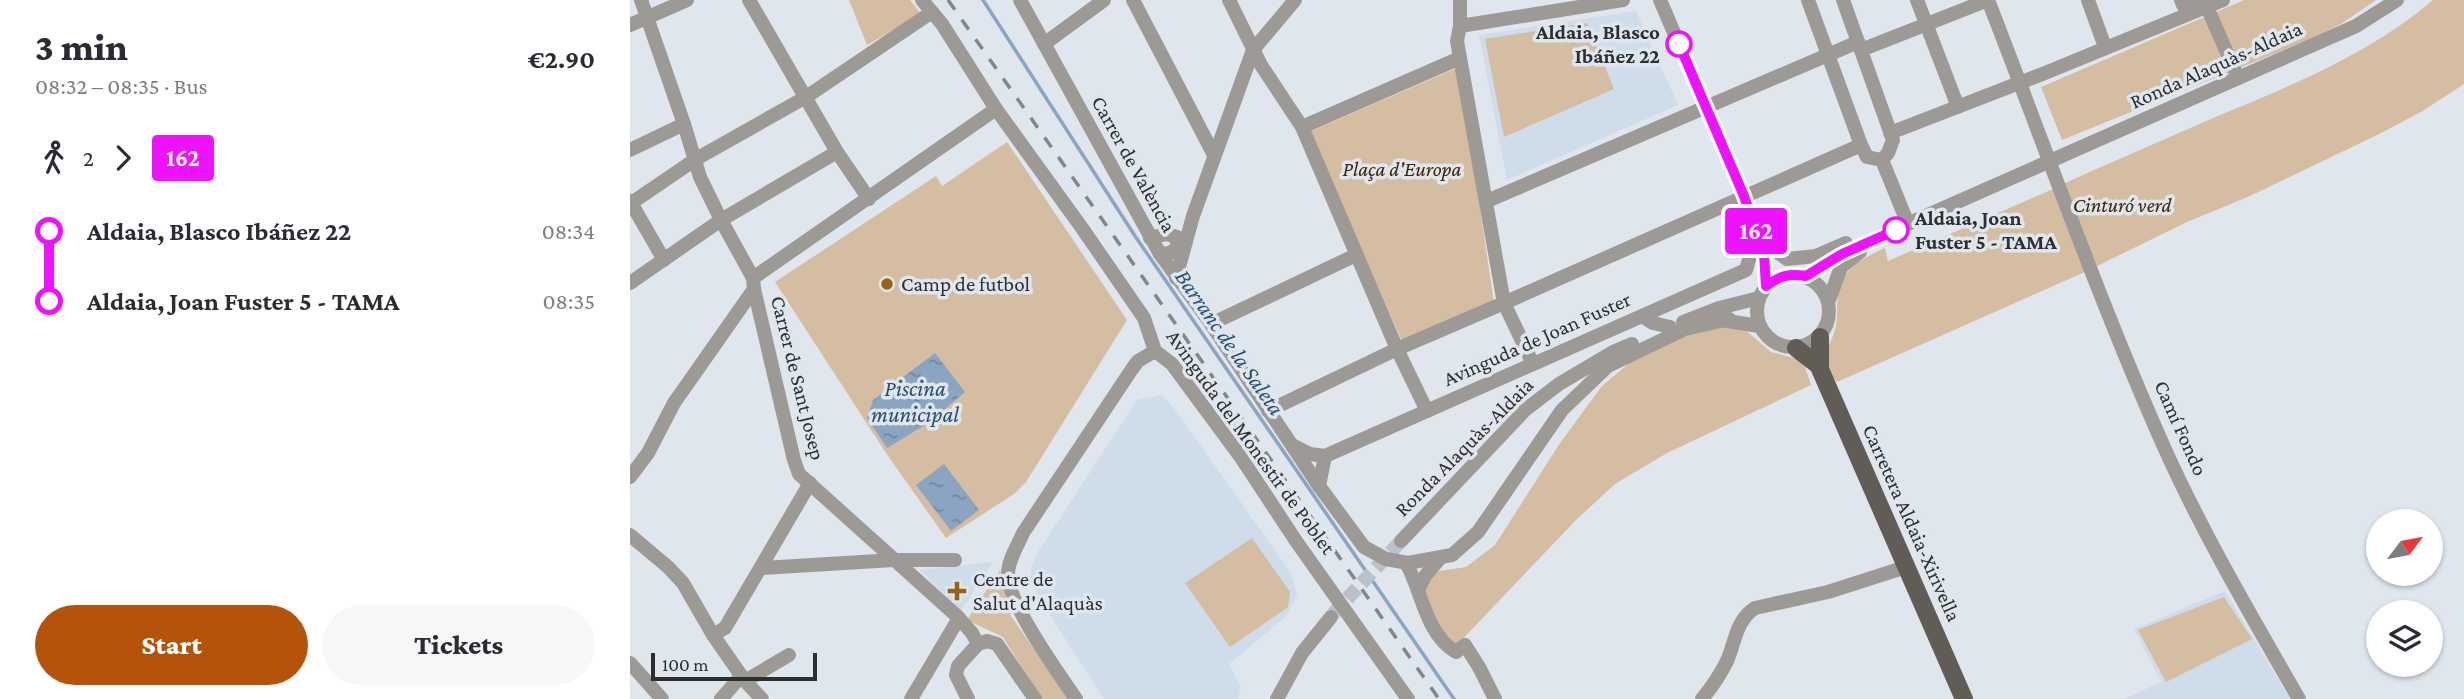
<!DOCTYPE html>
<html lang="en">
<head>
<meta charset="utf-8">
<style>
  body { margin:0; font-family:"Crimson Pro",serif; background:#f7f7f7; color:#2b2b33; height:100vh; display:flex; flex-direction:column; font-size:26px; white-space:nowrap }
  * { box-sizing:border-box; margin:0 }
  p { font-size:23px; color:#7c7c81 }
  .icon { flex:none; width:38px; height:38px; fill:none; stroke:currentColor; stroke-width:2; stroke-linecap:round; stroke-linejoin:round }
  .map { position:relative; flex:1; overflow:hidden }
  .panel { display:flex; flex-direction:column; background:#fff; width:630px }
  .panel>* { flex:none }
  .badge { padding:0 14px; border-radius:5px; font-size:24px; line-height:46px }
  .needle { width:46px; rotate:58deg }
  .fabs { position:absolute; left:1736px; top:509px; display:grid; gap:14px }
  .fabs a { display:grid; place-items:center; width:77px; height:77px; border-radius:50%; background:#fff; box-shadow:0 2px 5px #0004; font-size:35px }
  .scale { position:absolute; left:21px; bottom:18px; width:166px; box-sizing:border-box; padding-left:7px; border:4px solid #2c2f32; border-top:0; font-size:19px; line-height:24px; white-space:nowrap; color:#2c2f32; -webkit-text-stroke:5px #dfe6ee; paint-order:stroke }
  .map>.badge { position:absolute; translate:-50% -50%; box-shadow:0 0 0 4px #fff }
  .legs { display:flex; align-items:center; gap:10px; height:77px; padding:0 35px; font-size:23px }
  .legs p { margin-inline-start:auto }
  .head { display:flex; align-items:center; justify-content:space-between; height:119px; padding:0 35px }
  h1 { font-size:38px; font-weight:800; line-height:52px }
  .primary-button { display:flex; gap:14px; margin-top:auto; padding:14px 35px }
  .primary-button a { flex:1; height:80px; border-radius:42px; background:#b45309; color:#fff; font-size:28px; font-weight:800; line-height:80px; text-align:center }
  .primary-button a+a { background:#f7f7f7; color:#2b2b33 }
  ul { padding:0 35px; list-style:none }
  li { display:flex; align-items:center; gap:24px; height:70px; font-size:26px }
  li i { display:grid; place-items:center; width:10px; height:100%; margin:0 9px; background:currentColor }
  li i::after { content:''; width:18px; height:18px; margin:-9px; border:5px solid; border-radius:50%; background:#fff }
  li p { margin-inline-start:auto }
  li:first-child i { background:linear-gradient(#0000 50%,currentColor 0) }
  li:last-child i { background:linear-gradient(currentColor 50%,#0000 0) }
  main { display:flex; flex:1; min-height:0 }
  .map>svg:first-child { display:block }
  .built { fill:#cfdcea }
  .green { fill:#d4bda1 }
  .water { fill:url(#water-ripples) }
  .lines { fill:none; stroke-linecap:round; stroke-linejoin:round }
  .stream { stroke:#8aa5c1; stroke-width:3.5 }
  .minor-tunnel { stroke:#bbc1c8; stroke-width:14; stroke-dasharray:14 7; stroke-linecap:butt }
  .minor { stroke:#9d9a96; stroke-width:14 }
  .major { stroke:#615c56; stroke-width:18 }
  .rail { stroke:#82878c; stroke-width:3.5; stroke-dasharray:12 12; stroke-linecap:butt }
  .line-1-casing { stroke:#fff; stroke-width:16 }
  .line-1 { stroke:#ee12fe; stroke-width:10 }
  .stop-1-dot { fill:#fff; stroke:#ee12fe; stroke-width:3.5 }
  .poi-dot { fill:#946413; stroke:#dfe6ee; stroke-width:2.5 }
  .labels { text-anchor:middle; dominant-baseline:central; stroke-width:7; stroke-linejoin:round; paint-order:stroke }
  .stop-label { font-size:21px; font-weight:bold; fill:#2c2f32; stroke:#dfe6ee; text-anchor:end }
  .street-label { font-size:21px; fill:#2c2f32; stroke:#dfe6ee }
  .park-label { font-size:21px; font-style:italic; fill:#3d2500; stroke:#dfe6ee }
  .poi-label { font-size:21px; fill:#2c2f32; stroke:#dfe6ee; text-anchor:start }
  .water-label { font-size:23px; font-style:italic; fill:#264f76; stroke:#dfe6ee }
</style>
</head>
<body>
<main>
<section class="panel">
<div class="head"><div><h1>3 min</h1><p>08:32 – 08:35 · Bus</p></div><b>€2.90</b></div>
<div class="legs"><svg class="icon" aria-label="walk" viewBox="0 0 24 24"><circle cx="13" cy="4" r="2"/><path d="M13 8l-2 6 4 7M11 14l-3 7M7 12l3-4h3l4 4"/></svg>2<svg class="icon" aria-label="forward" viewBox="0 0 24 24"><path d="M9 5l7 7-7 7"/></svg><b class="badge" style="background:#ee12fe;color:#fff">162</b></div>
<ul>
<li><i style="color:#ee12fe"></i><b>Aldaia, Blasco Ibáñez 22</b><p>08:34</p></li>
<li><i style="color:#ee12fe"></i><b>Aldaia, Joan Fuster 5 - TAMA</b><p>08:35</p></li>
</ul>
<div class="primary-button"><a>Start</a><a>Tickets</a></div>
</section>
<div class="map">
<svg width="1834" height="699" viewBox="0 0 1834 699">
  <defs>
    <pattern id="water-ripples" width="26" height="14" patternUnits="userSpaceOnUse" patternTransform="scale(1.75)"><rect width="26" height="14" fill="#8aa5c1"/><path d="M2 4q2-2 4 0t4 0M15 11q2-2 4 0t4 0" fill="none" stroke="#71879d"/></pattern>
  </defs>
  <rect width="100%" height="100%" fill="#dfe6ee"/>
  <g class="built">
    <path d="M1006,11L1048,105L877,180L849,35Z"/>
    <path d="M532,395L546,411L661,573L665,588L667,596L655,617L599,664L611,687L608,699H474L409,598L401,580V569L406,555L507,400Z"/>
    <path d="M363,562L331,611L290,570Z"/>
    <path d="M1595,591L1660,699H1494L1531,682L1504,629Z"/>
  </g>
  <g class="green">
    <path d="M219,0H280L291,14L237,45Z"/>
    <path d="M1614,0H1746L1711,24L1678,40L1432,140L1411,87Z"/>
    <path d="M1803,0H1834V84L1791,112L1747,135L1620,196L1557,222L1465,267L1431,185C1483,161 1536,139 1588,116C1663,85 1741,53 1803,0Z"/>
    <path d="M957,23L984,89L874,137L855,39Z"/>
    <path d="M829,67L864,303L773,343L679,132Z"/>
    <path d="M377,142L497,320L396,482L384,494L316,538L256,453L145,282L306,176L312,186Z"/>
    <path d="M1423,189L1457,271L1207,382C1202,377 1198,370 1196,363C1193,351 1201,343 1204,333C1211,314 1202,293 1215,275C1224,263 1241,254 1255,248L1258,261Z"/>
    <path d="M1093,327L1113,328L1141,352L1168,359L1174,364L1181,385L1037,453L985,484L946,520L825,647L811,631L793,594L803,572L836,567L865,545L930,443L972,386L985,375L1009,355L1073,329Z"/>
    <path d="M622,538L660,592L658,607L600,647L555,583Z"/>
    <path d="M370,570L381,616L439,699H411L373,637L337,620Z"/>
    <path d="M1594,597L1622,639L1536,682L1508,630Z"/>
  </g>
  <g class="water">
    <path d="M305,353L335,392L300,422L257,448L237,418L243,400Z"/>
    <path d="M314,464L349,510L321,531L286,485Z"/>
  </g>
  <g class="lines">
    <path class="stream" d="M353,0L505,236L824,699"/>
    <path class="minor-tunnel" d="M703,614L771,541"/>
    <g class="minor">
      <path d="M11,0L54,124L70,177L91,220L123,278L124,289L164,460L169,474L328,617L342,633L348,644"/>
      <path d="M119,0L207,152L239,199"/>
      <path d="M292,0L312,24L366,109L452,228L514,318L525,351L542,364L610,456L666,541L778,699"/>
      <path d="M390,0L530,254L581,324L689,486L734,547L756,559L778,563L822,555L848,532L932,410L978,366L1055,329L1099,319"/>
      <path d="M503,0L584,155"/>
      <path d="M599,0L631,65L672,127L767,349L874,303L827,41L830,26V0"/>
      <path d="M1030,0L1114,196L1134,253L1136,286"/>
      <path d="M1178,0L1231,145L1237,157L1252,160"/>
      <path d="M1213,0L1263,140L1258,153L1252,160"/>
      <path d="M1287,0L1328,107"/>
      <path d="M1458,0L1475,47"/>
      <path d="M1551,0L1553,5L1573,6"/>
      <path d="M1577,7L1608,78"/>
      <path d="M0,25L57,0"/>
      <path d="M830,26L993,0"/>
      <path d="M414,44L474,0"/>
      <path d="M1231,50L1358,0C1416,149 1469,301 1534,447C1573,534 1622,617 1669,699"/>
      <path d="M672,127L830,58"/>
      <path d="M1260,133L1415,73L1593,0"/>
      <path d="M0,150L54,124"/>
      <path d="M1252,160L1278,224"/>
      <path d="M0,201L34,260"/>
      <path d="M857,201L1228,42"/>
      <path d="M0,204L66,159L176,97L302,12"/>
      <path d="M520,238L536,234L547,237V248L540,253L530,254"/>
      <path d="M1143,249L1157,259L1186,256L1216,243"/>
      <circle cx="1163" cy="311" r="36"/>
      <path d="M1176,276L1212,254L1248,237L1726,26L1767,0"/>
      <path d="M123,278L366,109"/>
      <path d="M546,278L563,216L623,50L665,0"/>
      <path d="M0,283L91,220L207,152"/>
      <path d="M1199,300L1211,267L1230,252"/>
      <path d="M1012,316L1023,323L1040,327"/>
      <path d="M1091,320L1129,326"/>
      <path d="M1053,322L1089,308L1129,298"/>
      <path d="M581,324L726,255"/>
      <path d="M903,364L874,303L1231,145"/>
      <path d="M638,411L767,349L797,411"/>
      <path d="M662,445L680,454L695,456L1116,270L1122,249L1110,209L1114,196"/>
      <path d="M0,477L18,453L44,403L124,289"/>
      <path d="M689,486L695,456"/>
      <path d="M0,535L38,567L53,583L83,635L115,681L132,699"/>
      <path d="M771,541L895,410L929,384L983,352L1002,344"/>
      <path d="M776,563C792,590 795,634 826,652L835,645L849,667L865,699"/>
      <path d="M132,568L264,560H325"/>
      <path d="M788,590L795,576L811,557"/>
      <path d="M83,635L95,628L180,483"/>
      <path d="M348,644L357,641L367,644L405,699"/>
      <path d="M0,663L32,699"/>
      <path d="M115,681L159,655"/>
      <path d="M91,699L111,676"/>
      <path d="M281,699L329,618"/>
      <path d="M338,699L326,675L328,666L348,644"/>
      <path d="M446,699C429,674 377,602 378,574C378,560 388,545 393,533L502,369L508,361L525,351"/>
      <path d="M647,699L672,653L701,617"/>
      <path d="M1072,699C1082,687 1090,675 1097,661C1105,643 1106,620 1125,608L1198,592L1276,567"/>
    </g>
    <g class="major">
      <path d="M1190,337V369L1334,699"/>
      <path d="M1166,348L1189,366"/>
    </g>
    <path class="rail" d="M318,0L809,699"/>
  </g>
  <g class="lines">
    <defs>
      <path id="line-1" d="M1049,44L1114,196L1134,253L1136,286C1149,276 1160,273 1176,276L1212,254L1266,230"/>
    </defs>
    <use href="#line-1" class="line-1-casing"/>
    <use href="#line-1" class="line-1"/>
  </g>
  <g class="stop-1-dot">
    <circle cx="1049" cy="44" r="12"/>
    <circle cx="1266" cy="230" r="12"/>
  </g>
  <g class="poi-dot">
    <circle cx="257" cy="284" r="7"/>
    <path d="M323.5 580.5h7v7h7v7h-7v7h-7v-7h-7v-7h7z"/>
  </g>
  <g class="labels">
    <g class="stop-label">
      <text x="1030" y="32">Aldaia, Blasco<tspan x="1030" dy="24">Ibáñez 22</tspan></text>
      <text x="1285" y="218" text-anchor="start">Aldaia, Joan<tspan x="1285" dy="24">Fuster 5 - TAMA</tspan></text>
    </g>
    <g class="street-label">
      <text transform="translate(1586 65) rotate(-24)">Ronda Alaquàs-Aldaia</text>
      <text transform="translate(504 164) rotate(61)">Carrer de València</text>
      <text transform="translate(907 339) rotate(-24)">Avinguda de Joan Fuster</text>
      <text transform="translate(168 378) rotate(76)">Carrer de Sant Josep</text>
      <text transform="translate(1551 428) rotate(66)">Camí Fondo</text>
      <text transform="translate(621 442) rotate(54)">Avinguda del Monestir de Poblet</text>
      <text transform="translate(834 447) rotate(-45)">Ronda Alaquàs-Aldaia</text>
      <text transform="translate(1282 523) rotate(66)">Carretera Aldaia-Xirivella</text>
    </g>
    <g class="park-label">
      <text x="772" y="169">Plaça d'Europa</text>
      <text x="1492" y="205">Cinturó verd</text>
    </g>
    <g class="poi-label">
      <text x="271" y="284">Camp de futbol</text>
      <text x="343" y="579">Centre de<tspan x="343" dy="24">Salut d'Alaquàs</tspan></text>
    </g>
    <g class="water-label">
      <text transform="translate(600 342) rotate(55)">Barranc de la Saleta</text>
      <text x="285" y="388">Piscina<tspan x="285" dy="26">municipal</tspan></text>
    </g>
  </g>
</svg>
<div class="fabs">
<a><svg class="needle" viewBox="-14 -14 28 28"><path d="M0-13l5 13h-10z" fill="#e53935"/><path d="M0 13l5-13h-10z" fill="#7c7c81"/></svg></a>
<a><svg class="icon" aria-label="layers" viewBox="0 0 24 24"><path d="M12 4l9 5-9 5-9-5zM3 14l9 5 9-5"/></svg></a>
</div>
<div class="scale">100 m</div>
<b class="badge" style="left:1126px;top:231px;background:#ee12fe;color:#fff">162</b>
</div>
</main>
</body>
</html>
